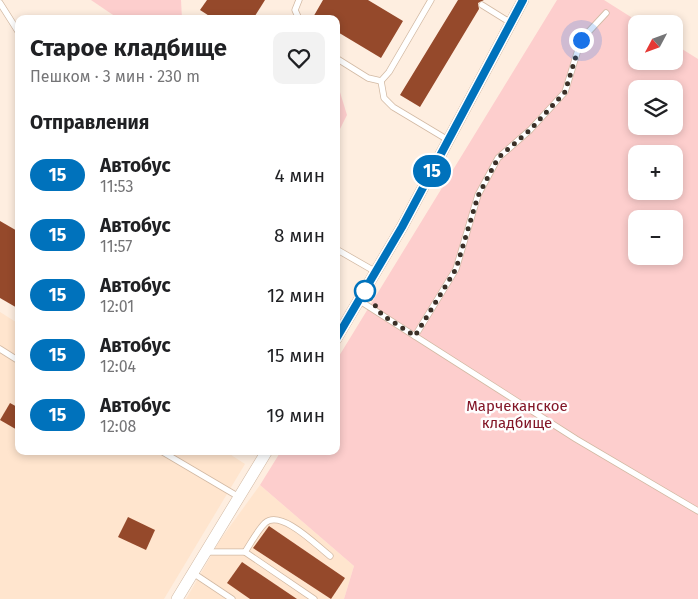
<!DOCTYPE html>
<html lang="ru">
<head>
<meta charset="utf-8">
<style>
  body { margin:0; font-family:"Fira Sans",sans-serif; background:#f2f2f2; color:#202124; height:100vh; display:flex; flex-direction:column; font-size:19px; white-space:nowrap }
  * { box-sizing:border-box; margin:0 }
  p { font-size:16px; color:#757577 }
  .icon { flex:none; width:28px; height:28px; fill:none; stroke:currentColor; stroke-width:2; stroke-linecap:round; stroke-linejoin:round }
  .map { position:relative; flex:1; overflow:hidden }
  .drawer { position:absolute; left:15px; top:15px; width:325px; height:440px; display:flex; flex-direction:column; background:#fff; border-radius:10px; box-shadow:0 2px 8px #0003 }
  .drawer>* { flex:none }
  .badge { padding:0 10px; border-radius:16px; font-size:18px; line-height:32px }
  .needle { width:32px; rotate:229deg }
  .tools { position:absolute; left:628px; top:15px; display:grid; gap:10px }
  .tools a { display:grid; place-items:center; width:55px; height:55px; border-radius:10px; background:#fff; box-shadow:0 2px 8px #0003; font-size:25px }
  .you { position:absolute; width:25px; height:25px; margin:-12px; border:4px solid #fff; border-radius:50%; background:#1a73e8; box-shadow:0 0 0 8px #1a73e833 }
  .map>.badge { position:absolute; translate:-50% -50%; box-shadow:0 0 0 2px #fff }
  h2 { padding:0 15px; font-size:19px; line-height:45px }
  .round { display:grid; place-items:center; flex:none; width:52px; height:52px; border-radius:10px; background:#f2f2f2 }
  .summary { display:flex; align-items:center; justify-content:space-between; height:85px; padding:0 15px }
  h1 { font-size:24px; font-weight:700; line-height:38px }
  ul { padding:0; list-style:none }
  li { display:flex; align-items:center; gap:15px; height:60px; padding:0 15px }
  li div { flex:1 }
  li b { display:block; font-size:19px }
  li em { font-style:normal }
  li .badge { min-width:55px; font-weight:700; text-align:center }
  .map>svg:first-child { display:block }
  .built { fill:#ffe5ce }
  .green { fill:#fdcecd; fill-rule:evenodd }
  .building { fill:#95492b }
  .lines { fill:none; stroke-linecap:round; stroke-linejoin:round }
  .service-casing { stroke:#d2b9a3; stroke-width:7 }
  .minor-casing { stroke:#d2b9a3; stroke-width:12 }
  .service { stroke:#fff; stroke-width:5.5 }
  .minor { stroke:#fff; stroke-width:11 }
  .line-casing { stroke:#fff; stroke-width:11 }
  .line { stroke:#0072bc; stroke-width:8 }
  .walk { stroke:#3a3027; stroke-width:5; stroke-dasharray:0 9 }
  .stop-dot { fill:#fff; stroke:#0072bc; stroke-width:2.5 }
  .labels { text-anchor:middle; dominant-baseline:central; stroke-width:5; stroke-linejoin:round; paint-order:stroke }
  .park-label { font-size:15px; fill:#821627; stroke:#fefefe }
</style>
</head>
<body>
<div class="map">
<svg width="698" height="599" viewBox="0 0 698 599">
  <rect width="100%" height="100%" fill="#feeee0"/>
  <g class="built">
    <path d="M0,312L19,324V451H225L245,464L164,599H0Z"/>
    <path d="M260,485L354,566L344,599H186L220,540Z"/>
  </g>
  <g class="green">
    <path d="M91,0H181L182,19H119Z"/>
    <path d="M557,0H604L642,24H636V61H674V44L698,59V599H344L354,566L260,485L281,451H336V361ZM636,89H674V126H636ZM636,154H674V191H636ZM636,219H674V256H636Z"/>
    <path d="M336,87L339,89L347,115L340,129L336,132Z"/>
  </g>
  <g class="building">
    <path d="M207,0H265L253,19H214L200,10Z"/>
    <path d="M323,0H368L403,21L381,58L336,31V19H312Z"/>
    <path d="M458,0H484L478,3L479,9L420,107L400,95Z"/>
    <path d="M0,221L19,232V309L0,298Z"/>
    <path d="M10,403L19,408V431L0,420Z"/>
    <path d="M128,517L155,530L146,550L118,537Z"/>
    <path d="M269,526L345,578L331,599L253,548Z"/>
    <path d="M242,562L297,599H250L227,583Z"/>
  </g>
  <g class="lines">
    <defs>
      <g id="service">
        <path d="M299,0L295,10L299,19"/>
        <path d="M0,3L19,33"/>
        <path d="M482,5L511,23"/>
        <path d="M336,58L368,78L381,81L389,72L431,0"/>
        <path d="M381,81L384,98L393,107L448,140"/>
        <path d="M336,249L376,272"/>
        <path d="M360,301L576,439L698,511"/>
        <path d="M415,336L456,269L478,195L498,158L530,130L565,92L581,40L606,13"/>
        <path d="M0,349L19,361"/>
        <path d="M161,451L239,497"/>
        <path d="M206,552H245L314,599"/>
        <path d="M245,552C251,543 257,531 265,523C281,509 316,545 330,556"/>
        <path d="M193,573L232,599"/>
      </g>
      <g id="minor">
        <path d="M336,339L402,227L523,0"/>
        <path d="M177,599L267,451"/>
      </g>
    </defs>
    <use href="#service" class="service-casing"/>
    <use href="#minor" class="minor-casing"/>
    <use href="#service" class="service"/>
    <use href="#minor" class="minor"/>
  </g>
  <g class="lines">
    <defs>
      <path id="line" d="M336,339L402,227L523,0"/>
    </defs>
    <use href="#line" class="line-casing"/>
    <use href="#line" class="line"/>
    <path class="walk" d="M365,291L382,315L415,336L456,269L478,196L498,158L530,130L565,92L581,40"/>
  </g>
  <circle class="stop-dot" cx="365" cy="291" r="10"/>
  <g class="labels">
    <g class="park-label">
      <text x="517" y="406">Марчеканское<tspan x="517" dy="17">кладбище</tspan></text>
    </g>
  </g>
</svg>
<div class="tools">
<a><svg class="needle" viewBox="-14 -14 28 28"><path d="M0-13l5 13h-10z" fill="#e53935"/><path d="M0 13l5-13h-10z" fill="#757577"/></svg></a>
<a><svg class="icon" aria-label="layers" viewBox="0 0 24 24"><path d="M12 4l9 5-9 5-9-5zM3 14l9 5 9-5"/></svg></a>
<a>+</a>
<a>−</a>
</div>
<div class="you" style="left:581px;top:40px"></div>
<b class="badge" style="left:432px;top:171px;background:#0072bc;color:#fff">15</b>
<section class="drawer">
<div class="summary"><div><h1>Старое кладбище</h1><p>Пешком · 3 мин · 230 m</p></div><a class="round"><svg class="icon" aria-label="heart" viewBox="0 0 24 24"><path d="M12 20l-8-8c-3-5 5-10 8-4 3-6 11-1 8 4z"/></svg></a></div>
<h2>Отправления</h2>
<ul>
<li><span class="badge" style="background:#0072bc;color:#fff">15</span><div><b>Автобус</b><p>11:53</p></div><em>4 мин</em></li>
<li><span class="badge" style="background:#0072bc;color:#fff">15</span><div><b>Автобус</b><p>11:57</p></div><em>8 мин</em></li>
<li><span class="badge" style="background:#0072bc;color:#fff">15</span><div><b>Автобус</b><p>12:01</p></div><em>12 мин</em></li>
<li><span class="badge" style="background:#0072bc;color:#fff">15</span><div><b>Автобус</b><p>12:04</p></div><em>15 мин</em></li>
<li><span class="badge" style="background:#0072bc;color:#fff">15</span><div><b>Автобус</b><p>12:08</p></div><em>19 мин</em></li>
</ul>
</section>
</div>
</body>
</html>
